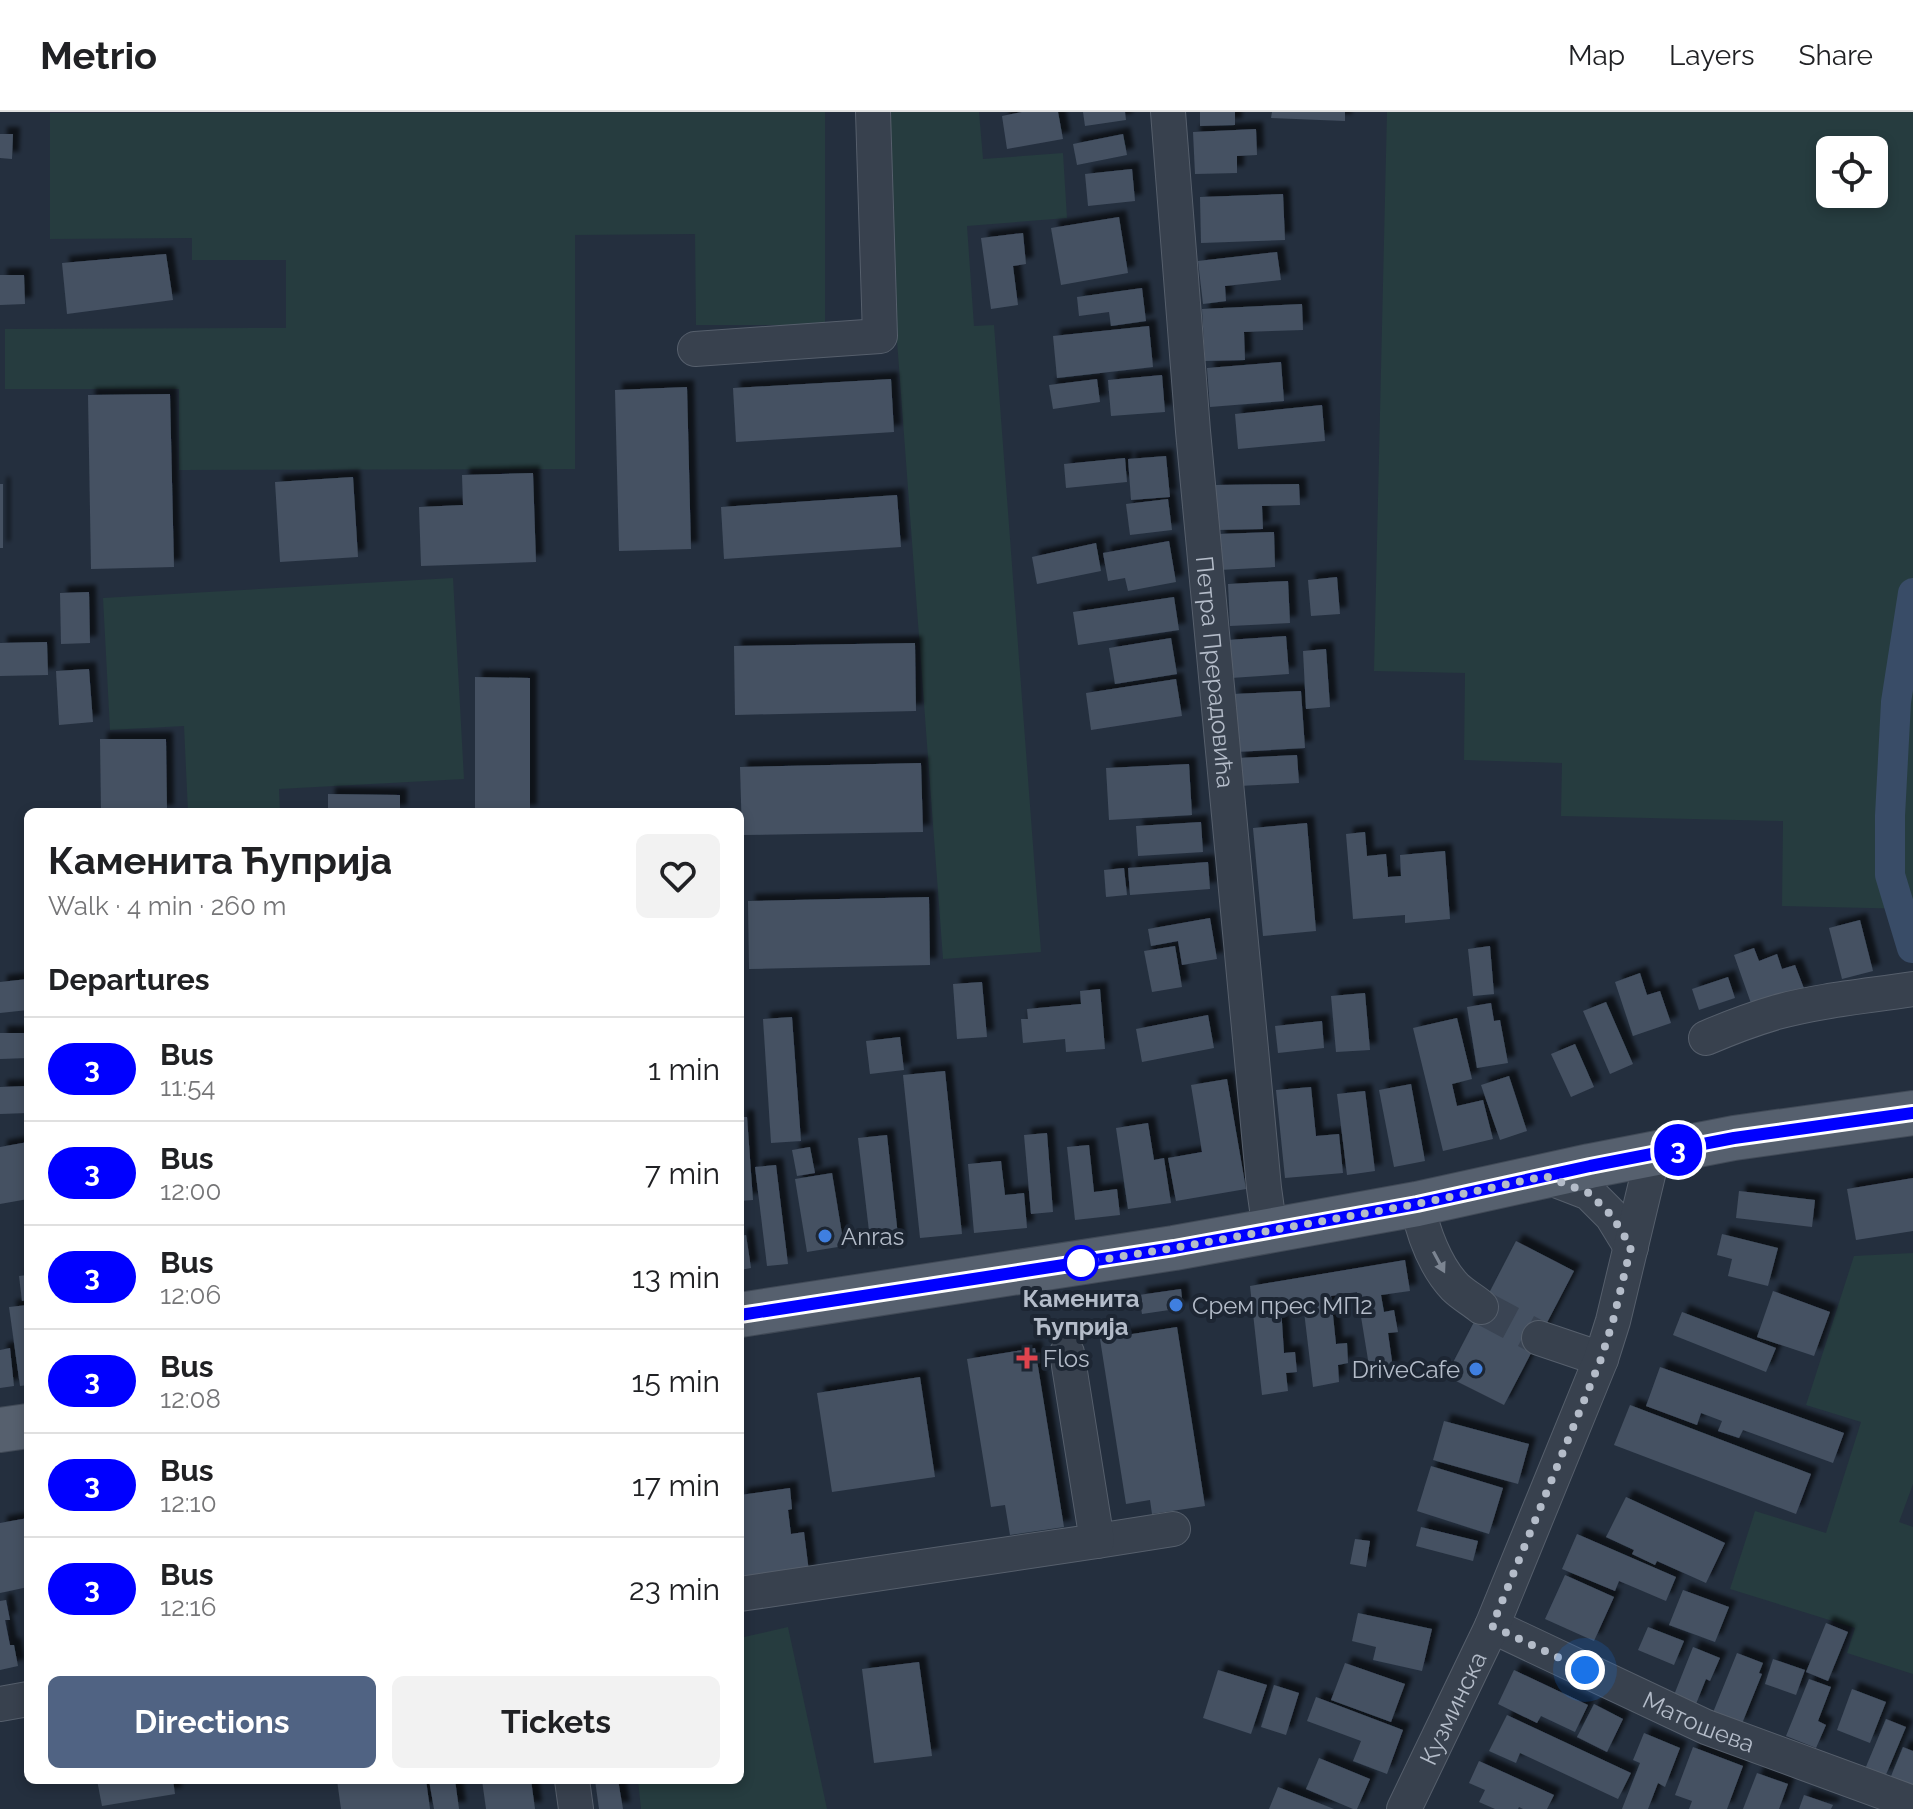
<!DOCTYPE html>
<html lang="en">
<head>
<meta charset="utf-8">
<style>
  body { margin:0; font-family:Raleway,sans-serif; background:#f2f2f2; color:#202124; height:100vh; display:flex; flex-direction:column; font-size:30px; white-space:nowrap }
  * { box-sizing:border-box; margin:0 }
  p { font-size:26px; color:#757577 }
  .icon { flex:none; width:44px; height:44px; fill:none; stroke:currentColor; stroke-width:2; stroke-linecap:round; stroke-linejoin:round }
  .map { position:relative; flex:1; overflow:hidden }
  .sheet { position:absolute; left:24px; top:696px; width:720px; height:976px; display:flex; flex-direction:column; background:#fff; border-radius:12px; box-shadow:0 4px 12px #0003 }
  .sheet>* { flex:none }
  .badge { padding:0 16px; border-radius:26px; font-size:28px; line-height:52px }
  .controls { position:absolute; left:1816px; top:24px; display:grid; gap:16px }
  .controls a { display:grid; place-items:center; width:72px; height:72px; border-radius:12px; background:#fff; box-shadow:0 4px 12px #0003; font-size:40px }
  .you { position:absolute; width:40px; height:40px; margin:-20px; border:6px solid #fff; border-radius:50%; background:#1a73e8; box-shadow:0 0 0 12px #1a73e833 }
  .map>.badge { position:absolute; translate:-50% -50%; box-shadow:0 0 0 4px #fff }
  h2 { padding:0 24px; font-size:30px; line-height:72px }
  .round { display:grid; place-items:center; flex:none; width:84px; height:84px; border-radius:12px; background:#f2f2f2 }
  .headline { display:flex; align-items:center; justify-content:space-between; height:136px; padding:0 24px }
  h1 { font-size:38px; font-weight:700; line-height:60px }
  .action { display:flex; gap:16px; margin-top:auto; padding:16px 24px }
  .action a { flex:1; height:92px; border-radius:12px; background:#506383; color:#fff; font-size:32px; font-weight:700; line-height:92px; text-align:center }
  .action a+a { background:#f2f2f2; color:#202124 }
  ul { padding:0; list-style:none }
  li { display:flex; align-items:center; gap:24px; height:104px; padding:0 24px; border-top:2px solid #e0e0e0 }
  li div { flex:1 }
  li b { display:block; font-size:30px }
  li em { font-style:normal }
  li .badge { min-width:88px; font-weight:700; text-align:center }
  header { display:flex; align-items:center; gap:48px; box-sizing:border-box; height:112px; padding:0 40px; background:#fff; border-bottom:2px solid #e0e0e0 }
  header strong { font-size:38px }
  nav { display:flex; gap:44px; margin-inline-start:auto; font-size:28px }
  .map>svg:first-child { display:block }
  .green { fill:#263c3f; fill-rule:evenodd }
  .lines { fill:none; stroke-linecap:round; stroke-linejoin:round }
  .canal { stroke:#394c67; stroke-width:30 }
  .building { fill:#455162; filter:url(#shadow) }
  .minor-tunnel { stroke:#3a4453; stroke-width:34; stroke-dasharray:34 17; stroke-linecap:butt }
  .minor-casing { stroke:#565f6c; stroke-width:36 }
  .major-casing { stroke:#414a57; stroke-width:46 }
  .minor { stroke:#38414e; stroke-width:34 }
  .major { stroke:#56606e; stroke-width:44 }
  .oneway { fill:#7c8592 }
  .line-casing { stroke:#fff; stroke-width:18 }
  .line { stroke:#00f; stroke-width:12 }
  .walk { stroke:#b4bcc9; stroke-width:8; stroke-dasharray:0 14.4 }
  .shop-dot { fill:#3f7fe0; stroke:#1d2633; stroke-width:3 }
  .stop-dot { fill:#fff; stroke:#00f; stroke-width:4 }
  .health-dot { fill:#e0444e; stroke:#1d2633; stroke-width:3 }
  .labels { text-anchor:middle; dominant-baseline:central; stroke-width:8; stroke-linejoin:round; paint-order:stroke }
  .street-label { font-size:24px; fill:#b4bcc9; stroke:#1d2633 }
  .poi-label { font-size:24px; fill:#b4bcc9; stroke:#1d2633; text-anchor:start }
  .stop-label { font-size:24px; font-weight:bold; fill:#b4bcc9; stroke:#1d2633 }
</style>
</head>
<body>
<header>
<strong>Metrio</strong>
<nav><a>Map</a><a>Layers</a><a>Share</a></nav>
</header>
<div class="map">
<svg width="1913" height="1697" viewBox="0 0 1913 1697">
  <defs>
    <filter id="shadow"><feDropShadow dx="7" dy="-7" stdDeviation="2" flood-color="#0009"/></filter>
  </defs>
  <rect width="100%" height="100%" fill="#242f3e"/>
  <g class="green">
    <path d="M825,0V213H696L695,122L575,123V357L179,358V277H5V217L286,216V148H192V126L50,127V1Z"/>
    <path d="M880,0H979L983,47L1063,41L1067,106L967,114L974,214L994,213L1041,840L943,847Z"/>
    <path d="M1387,0H1913V797L1782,794L1783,709L1561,704L1562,651L1464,648L1465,561L1374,559ZM1830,38H1874V82H1830Z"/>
    <path d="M453,466L464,667L279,677L280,700H188L184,614L110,618L103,486Z"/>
    <path d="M1913,1141V1372L1899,1410L1913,1415V1562L1847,1541L1855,1516L1730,1477L1755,1399L1826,1421L1861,1310L1806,1293L1854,1144Z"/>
    <path d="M788,1515L827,1697H641L638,1668H740V1526Z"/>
  </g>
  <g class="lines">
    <path class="canal" d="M1912,836L1890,763V704L1896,590L1913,481"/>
  </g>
  <g class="building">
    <path d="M1022,0H1058L1063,27L1007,37L1002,4Z"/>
    <path d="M1083,0H1125L1126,8L1085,14Z"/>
    <path d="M1200,0H1235V13L1200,14Z"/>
    <path d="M1272,0H1345V9L1271,6Z"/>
    <path d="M1256,17L1257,43L1237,44V61L1195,62L1193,20Z"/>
    <path d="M0,22H13L12,47L0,46Z"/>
    <path d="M1123,22L1127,43L1077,53L1073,32Z"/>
    <path d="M1132,57L1135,89L1088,94L1085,62Z"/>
    <path d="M1283,82L1285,128L1201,131L1200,85Z"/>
    <path d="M1119,105L1128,161L1061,173L1051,116Z"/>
    <path d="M1023,121L1026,152L1013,154L1018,193L991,197L981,126Z"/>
    <path d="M1277,140L1281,168L1225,174L1226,189L1203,192L1198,149Z"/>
    <path d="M166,142L173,188L67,202L62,151Z"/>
    <path d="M0,163H24L25,192L0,193Z"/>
    <path d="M1142,176L1146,209L1111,214L1109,200L1079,204L1077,185Z"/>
    <path d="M1302,192L1303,218L1244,220L1245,248L1205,249L1202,197Z"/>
    <path d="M1149,214L1153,255L1057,266L1053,224Z"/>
    <path d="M1281,250L1284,289L1210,295L1207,256Z"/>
    <path d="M1162,263L1165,300L1111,304L1108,268Z"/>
    <path d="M891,267L894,320L736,330L733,276Z"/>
    <path d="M1097,267L1100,290L1053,297L1049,273Z"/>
    <path d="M687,275L691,437L619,439L615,278Z"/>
    <path d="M170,282L174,455L91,457L88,283Z"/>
    <path d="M1322,293L1325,329L1238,337L1235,302Z"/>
    <path d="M1166,344L1170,385L1131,388L1128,347Z"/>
    <path d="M1125,346L1127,370L1066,376L1064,352Z"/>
    <path d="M533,361L536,450L421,454L419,395L463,393L462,363Z"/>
    <path d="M353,365L358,445L280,450L275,370Z"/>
    <rect x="0" y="372" width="3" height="64"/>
    <path d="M1299,372L1300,393L1262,394L1263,417L1216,418L1215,373Z"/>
    <path d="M897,383L901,435L724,447L721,395Z"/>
    <path d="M1168,387L1172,418L1130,423L1126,392Z"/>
    <path d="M1274,420L1275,455L1219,458L1218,422Z"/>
    <path d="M1169,429L1176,470L1128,479L1125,466L1108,469L1103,441Z"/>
    <path d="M1096,431L1101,459L1037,472L1032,445Z"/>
    <path d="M1337,465L1340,502L1311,504L1308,468Z"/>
    <path d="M1288,469L1290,511L1230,514L1228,472Z"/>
    <path d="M89,480L90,531L61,532L60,481Z"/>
    <path d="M1174,485L1179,518L1078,533L1073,500Z"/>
    <path d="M1286,524L1289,562L1231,566L1227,528Z"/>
    <path d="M1171,526L1177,562L1115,572L1109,536Z"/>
    <path d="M47,530L48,563L0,564V531Z"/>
    <path d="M915,531L916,599L735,603L734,534Z"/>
    <path d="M1326,537L1330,595L1306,597L1303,539Z"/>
    <path d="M89,557L93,610L59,613L56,559Z"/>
    <path d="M475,565L530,566V700H475Z"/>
    <path d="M1176,567L1182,604L1091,618L1086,581Z"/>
    <path d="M1301,579L1305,636L1236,640L1233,582Z"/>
    <path d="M100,627H166L167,700H101Z"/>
    <path d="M1297,643L1299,671L1239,674L1238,646Z"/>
    <path d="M921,651L923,720L742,723L740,655Z"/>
    <path d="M1189,652L1192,703L1109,708L1106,656Z"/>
    <path d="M328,682L400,683V700H328Z"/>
    <path d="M1201,710L1203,740L1138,744L1136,714Z"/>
    <path d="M1307,711L1316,819L1263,824L1253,716Z"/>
    <path d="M1365,720L1367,744L1386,742L1388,765L1401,764L1400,743L1445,739L1450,807L1405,811V803L1353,807L1346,722Z"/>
    <path d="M1208,750L1210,777L1130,783L1128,756Z"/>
    <path d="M1124,756L1127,783L1106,785L1104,758Z"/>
    <path d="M929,785L930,853L749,857L748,789Z"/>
    <path d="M1210,806L1217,847L1182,853L1178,829L1151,834L1148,817Z"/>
    <path d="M1860,808L1873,859L1842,867L1829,816Z"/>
    <path d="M1175,834L1182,875L1152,880L1144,839Z"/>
    <path d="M1490,834L1494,882L1473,884L1468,837Z"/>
    <path d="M1754,836L1759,849L1777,842L1782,857L1795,853L1805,879L1753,897L1734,843Z"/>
    <path d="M1640,861L1647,883L1660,879L1671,911L1633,924L1615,870Z"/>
    <path d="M1728,865L1735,886L1699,898L1692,877Z"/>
    <path d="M28,867V898L0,901V870Z"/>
    <path d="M982,870L987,925L957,927L953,872Z"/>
    <path d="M1100,877L1105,937L1066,940L1065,927L1023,931L1021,907H1028L1027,897L1081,892L1080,879Z"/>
    <path d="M1365,881L1370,938L1336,940L1331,884Z"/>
    <path d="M1606,890L1633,952L1610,962L1583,899Z"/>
    <path d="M1491,891L1494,909L1500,908L1508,951L1477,956L1467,895Z"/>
    <path d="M1208,903L1214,936L1142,950L1136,917Z"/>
    <path d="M792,905L801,1029L771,1031L763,907Z"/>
    <path d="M1457,906L1472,967L1452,972L1457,994L1483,988L1493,1027L1443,1039L1413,916Z"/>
    <path d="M1322,909L1324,936L1278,941L1275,914Z"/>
    <path d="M0,921H28V946L0,947Z"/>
    <path d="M900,925L904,958L870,962L866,929Z"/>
    <path d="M1575,932L1594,975L1571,985L1551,942Z"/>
    <path d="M945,959L962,1122L920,1126L903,963Z"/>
    <path d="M1509,964L1527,1019L1500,1028L1481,973Z"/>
    <path d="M1227,967L1246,1077L1176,1089L1168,1046L1202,1040L1191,973Z"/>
    <path d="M1411,972L1425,1049L1394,1055L1379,978Z"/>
    <path d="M28,974V1001L0,1002V975Z"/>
    <path d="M1311,975L1316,1024L1339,1022L1343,1061L1285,1066L1276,978Z"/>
    <path d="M1365,979L1375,1059L1347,1063L1337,982Z"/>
    <path d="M740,1005H747L753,1088L740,1089Z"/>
    <path d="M1148,1011L1154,1048L1164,1046L1171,1091L1128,1097L1116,1016Z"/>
    <path d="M1047,1021L1053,1100L1031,1102L1024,1023Z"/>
    <path d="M887,1023L899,1133L871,1136L858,1026Z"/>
    <path d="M28,1030V1087L0,1092V1035Z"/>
    <path d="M1089,1033L1094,1080L1117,1077L1120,1103L1075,1108L1067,1035Z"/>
    <path d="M810,1035L815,1061L797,1064L792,1038Z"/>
    <path d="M1001,1049L1005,1083L1024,1081L1027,1116L974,1121L968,1052Z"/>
    <path d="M776,1053L788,1152L767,1154L755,1055Z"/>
    <path d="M832,1061L844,1134L807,1140L795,1067Z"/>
    <path d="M1913,1066V1119L1856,1128L1847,1077Z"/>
    <path d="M1739,1079L1815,1088L1812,1115L1736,1106Z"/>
    <path d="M1722,1122L1778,1136L1768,1174L1728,1164L1732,1147L1717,1143Z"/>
    <path d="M746,1123L751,1156L740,1158V1124Z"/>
    <path d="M1516,1129L1574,1159L1504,1293L1446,1264Z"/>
    <path d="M1405,1148L1410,1179L1381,1183L1384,1200L1394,1198L1398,1220L1388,1221L1393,1256L1370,1260L1357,1180L1331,1184L1336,1232L1347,1231L1348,1251L1338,1253L1339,1270L1313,1275L1303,1191L1281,1195L1284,1241L1295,1240L1297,1260L1286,1261L1288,1279L1262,1283L1250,1174Z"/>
    <path d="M28,1163V1188L22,1189L19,1164Z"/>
    <path d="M1181,1177L1183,1196L1142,1202L1139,1183Z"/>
    <path d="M1773,1179L1830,1200L1814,1244L1757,1225Z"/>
    <path d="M28,1193V1273L20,1274L9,1195Z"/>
    <path d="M1682,1200L1776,1236L1766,1260L1673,1223Z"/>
    <path d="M1177,1215L1205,1394L1152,1402L1150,1388L1126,1392L1100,1227Z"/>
    <path d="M10,1236L14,1274L0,1276V1238Z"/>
    <path d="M1035,1236L1064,1415L1010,1423L1005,1393L991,1395L967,1247Z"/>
    <path d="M1660,1255L1844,1321L1833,1351L1743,1318L1739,1326L1718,1319L1722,1309L1701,1301L1697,1313L1646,1294Z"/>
    <path d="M920,1265L935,1365L832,1380L817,1281Z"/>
    <path d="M1630,1293L1811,1362L1796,1402L1614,1333Z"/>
    <path d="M1444,1309L1529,1332L1518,1372L1433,1348Z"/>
    <path d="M1431,1354L1503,1376L1489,1422L1417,1399Z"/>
    <path d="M790,1376L792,1397L788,1398L791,1422L804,1420L809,1460L740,1469V1383Z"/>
    <path d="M1626,1385L1725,1431L1706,1471L1657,1449L1655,1453L1632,1442L1634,1438L1606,1425Z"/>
    <path d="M28,1406V1475L0,1481V1411Z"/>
    <path d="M1421,1415L1478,1429L1473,1449L1416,1434Z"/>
    <path d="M1577,1422L1676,1465L1666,1489L1619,1469L1615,1479L1562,1457Z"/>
    <path d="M1355,1427L1370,1429L1366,1455L1350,1452Z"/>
    <path d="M1565,1463L1614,1485L1594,1529L1545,1507Z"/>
    <path d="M1683,1478L1729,1495L1715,1530L1669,1513Z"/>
    <path d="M6,1488L10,1508H5L10,1533H14L18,1554L0,1558V1489Z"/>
    <path d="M1358,1501L1432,1517L1422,1559L1373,1548L1376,1535L1352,1529Z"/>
    <path d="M1826,1511L1848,1520L1828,1569L1806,1560Z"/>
    <path d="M1648,1515L1684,1529L1674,1553L1638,1538Z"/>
    <path d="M1693,1535L1720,1546L1710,1569L1706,1567L1696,1592L1674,1583Z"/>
    <path d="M1737,1541L1763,1551L1759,1561L1762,1562L1741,1614L1712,1603Z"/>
    <path d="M1773,1547L1805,1558L1796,1583L1765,1572Z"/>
    <path d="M919,1550L932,1644L874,1651L862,1557Z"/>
    <path d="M1345,1551L1405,1572L1391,1610L1331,1588Z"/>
    <path d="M1218,1558L1267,1573L1251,1622L1203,1606Z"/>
    <path d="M1514,1558L1588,1593L1575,1620L1541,1604L1537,1611L1498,1592Z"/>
    <path d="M1809,1567L1831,1575L1818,1609L1826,1613L1816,1636L1786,1624Z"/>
    <path d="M1274,1573L1299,1581L1286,1623L1261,1615Z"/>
    <path d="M1852,1577L1886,1590L1870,1631L1837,1618Z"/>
    <path d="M1316,1585L1403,1618L1387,1662L1353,1649L1361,1629L1307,1609Z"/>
    <path d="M1594,1592L1623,1607L1607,1640L1577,1625Z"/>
    <path d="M1507,1603L1631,1661L1618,1687L1520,1641L1516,1651L1489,1639Z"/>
    <path d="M1886,1607L1906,1615L1885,1665L1865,1657Z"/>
    <path d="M1644,1621L1680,1636L1665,1675L1658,1671L1648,1697H1622L1640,1651L1633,1648Z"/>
    <path d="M1693,1635L1743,1654L1727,1697H1689L1692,1689L1675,1683Z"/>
    <path d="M1903,1635L1913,1639V1678L1889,1669Z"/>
    <path d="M1319,1646L1370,1667L1357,1697H1353L1306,1677Z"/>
    <path d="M1479,1649L1554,1683L1547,1697H1523L1519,1695L1518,1697H1495L1479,1690L1485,1678L1469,1671Z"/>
    <path d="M1757,1661L1788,1672L1779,1697H1743Z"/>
    <path d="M97,1668H173L175,1682L102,1694Z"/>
    <path d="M337,1668H426L430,1697H341Z"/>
    <path d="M429,1668H455L459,1697H434Z"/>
    <path d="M482,1668H531L535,1697H486Z"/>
    <path d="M595,1668H618L623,1697H599Z"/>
    <path d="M1278,1675L1334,1697H1269Z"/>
    <path d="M1804,1683L1833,1693L1831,1697H1799Z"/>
  </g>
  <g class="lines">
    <path class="minor-tunnel" d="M1481,1195L1539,1226"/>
    <defs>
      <g id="minor">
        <path id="s1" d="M1168,0L1193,319L1264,1076L1270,1119"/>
        <path d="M695,237L880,224L873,0"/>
        <path d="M1706,926C1729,916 1753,907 1777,900C1821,888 1868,884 1913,877"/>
        <path d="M1545,1064L1589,1081L1612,1104L1631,1135"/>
        <path d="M1417,1092C1423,1120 1435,1154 1455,1175C1463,1183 1473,1188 1481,1195"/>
        <path d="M1539,1226L1601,1247"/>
        <path d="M1097,1429L1173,1417"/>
        <path d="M740,1482L1097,1429L1067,1241"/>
        <path id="s2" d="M1492,1514L1706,1615L1913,1691"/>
        <path d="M0,1592L28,1587"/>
        <path d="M572,1668L576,1697"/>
        <path id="s3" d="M1404,1697L1492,1514L1601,1247L1613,1209L1653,1042"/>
      </g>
      <g id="major">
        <path d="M740,1203L1174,1136L1417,1092L1590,1054L1734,1026L1913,1001"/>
        <path d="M0,1318L28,1314"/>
      </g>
    </defs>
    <use href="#minor" class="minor-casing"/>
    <use href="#major" class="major-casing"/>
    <use href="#minor" class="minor"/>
    <use href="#major" class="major"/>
  </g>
  <defs><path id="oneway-solid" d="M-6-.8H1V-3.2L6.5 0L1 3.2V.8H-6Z" transform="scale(2)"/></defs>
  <use class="oneway" href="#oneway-solid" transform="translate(1439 1150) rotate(62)"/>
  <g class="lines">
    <defs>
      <path id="line" d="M740,1203L1174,1136L1417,1092L1590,1054L1734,1026L1913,1001"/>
    </defs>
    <use href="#line" class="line-casing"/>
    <use href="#line" class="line"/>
    <path class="walk" d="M1081,1151L1174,1136L1417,1092L1545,1064L1589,1081L1612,1104L1631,1135L1613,1209L1601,1247L1492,1514L1585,1558"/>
  </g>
  <g class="shop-dot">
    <circle cx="825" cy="1124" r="8"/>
    <circle cx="1176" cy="1193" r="8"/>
    <circle cx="1476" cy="1257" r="8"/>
  </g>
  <circle class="stop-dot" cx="1081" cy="1151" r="16"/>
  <path class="health-dot" d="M1023 1234h8v8h8v8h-8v8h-8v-8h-8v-8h8z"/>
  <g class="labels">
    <g class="street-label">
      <text stroke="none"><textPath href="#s1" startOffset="562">Петра Прерадовића</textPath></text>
      <text stroke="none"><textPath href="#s3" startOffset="112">Кузминска</textPath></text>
      <text stroke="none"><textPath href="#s2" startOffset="228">Матошева</textPath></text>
    </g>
    <g class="poi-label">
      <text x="841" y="1124">Anras</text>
      <text x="1192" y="1193">Срем прес МП2</text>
      <text x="1043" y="1246">Flos</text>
      <text x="1460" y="1257" text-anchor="end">DriveCafe</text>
    </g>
    <g class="stop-label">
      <text x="1081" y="1186">Каменита<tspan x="1081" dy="28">Ћуприја</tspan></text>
    </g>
  </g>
</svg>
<div class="controls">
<a><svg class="icon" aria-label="locate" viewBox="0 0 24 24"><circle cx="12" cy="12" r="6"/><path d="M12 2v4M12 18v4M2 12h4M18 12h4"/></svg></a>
</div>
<div class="you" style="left:1585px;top:1558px"></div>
<b class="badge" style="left:1678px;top:1038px;background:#00f;color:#fff">3</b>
<section class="sheet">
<div class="headline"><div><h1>Каменита Ћуприја</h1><p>Walk · 4 min · 260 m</p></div><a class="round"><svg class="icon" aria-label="heart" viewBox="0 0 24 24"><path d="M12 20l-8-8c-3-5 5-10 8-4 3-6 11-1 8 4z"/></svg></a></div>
<h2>Departures</h2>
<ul>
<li><span class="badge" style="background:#00f;color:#fff">3</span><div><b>Bus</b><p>11:54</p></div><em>1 min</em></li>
<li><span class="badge" style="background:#00f;color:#fff">3</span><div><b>Bus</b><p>12:00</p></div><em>7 min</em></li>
<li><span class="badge" style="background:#00f;color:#fff">3</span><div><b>Bus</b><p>12:06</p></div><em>13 min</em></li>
<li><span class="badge" style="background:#00f;color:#fff">3</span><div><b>Bus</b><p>12:08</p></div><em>15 min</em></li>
<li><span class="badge" style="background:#00f;color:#fff">3</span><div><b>Bus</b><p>12:10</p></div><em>17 min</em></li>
<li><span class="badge" style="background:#00f;color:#fff">3</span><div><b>Bus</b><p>12:16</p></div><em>23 min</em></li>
</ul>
<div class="action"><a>Directions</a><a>Tickets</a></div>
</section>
</div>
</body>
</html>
